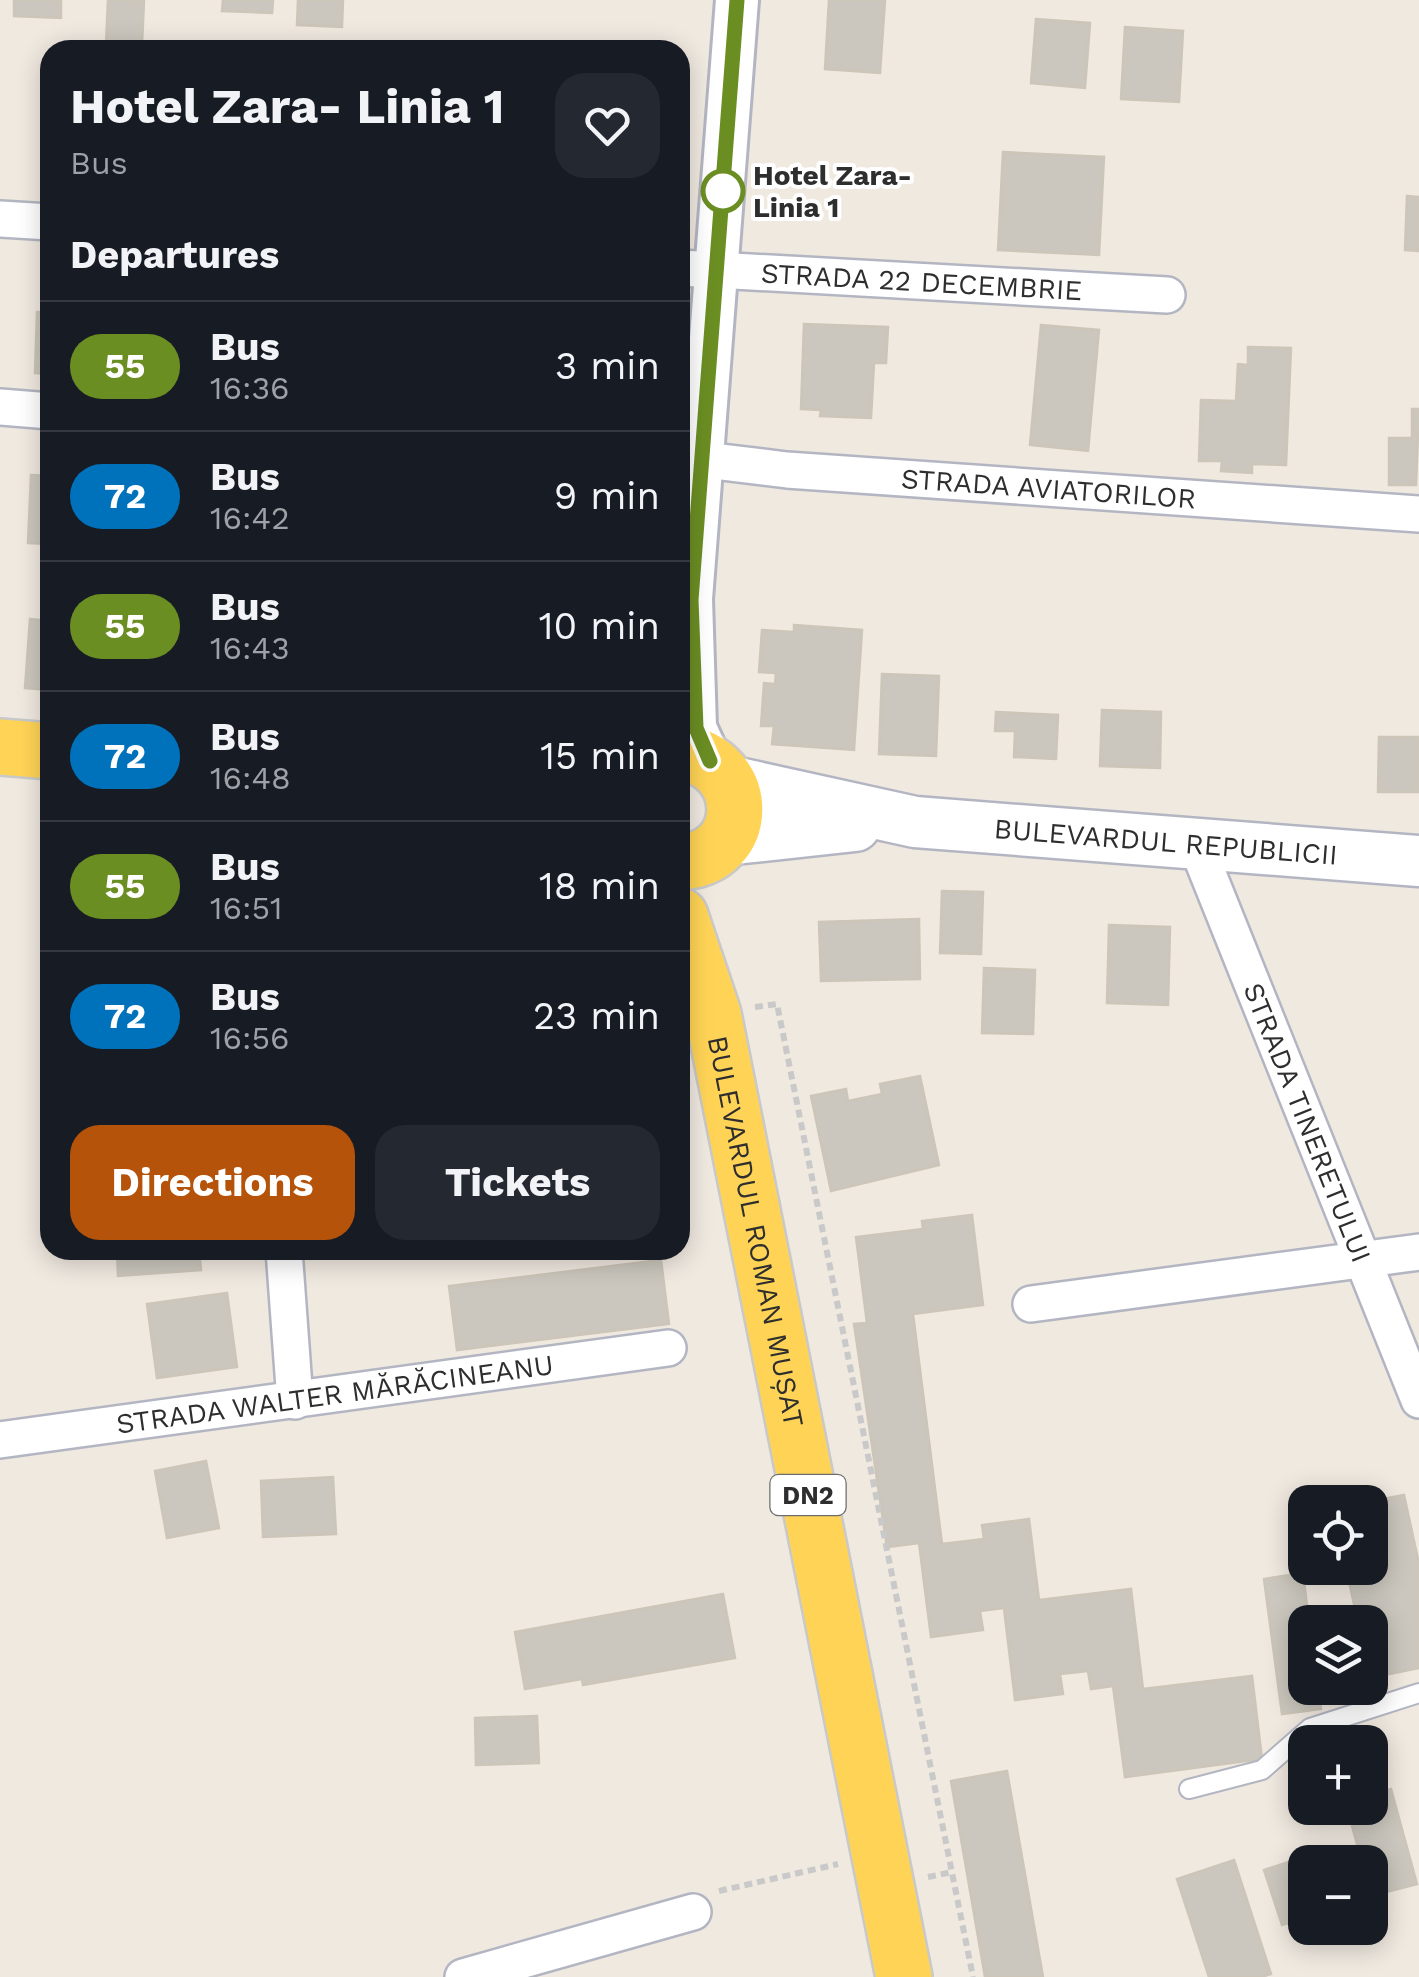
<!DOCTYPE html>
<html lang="en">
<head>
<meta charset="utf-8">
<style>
  body { margin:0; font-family:"Work Sans",sans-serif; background:#242831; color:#f1f3f6; height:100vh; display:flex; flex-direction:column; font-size:38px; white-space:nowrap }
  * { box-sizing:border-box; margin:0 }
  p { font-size:32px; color:#9ea1a6 }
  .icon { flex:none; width:55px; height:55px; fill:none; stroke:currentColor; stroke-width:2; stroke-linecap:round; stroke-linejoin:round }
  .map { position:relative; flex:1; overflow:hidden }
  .side { position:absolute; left:40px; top:40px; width:650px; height:1220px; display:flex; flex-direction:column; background:#171b24; border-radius:30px; box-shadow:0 5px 25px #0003 }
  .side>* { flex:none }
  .badge { padding:0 20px; border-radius:32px; font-size:35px; line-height:65px }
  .tools { position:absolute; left:1288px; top:1485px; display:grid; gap:20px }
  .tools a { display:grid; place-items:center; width:100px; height:100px; border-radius:20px; background:#171b24; box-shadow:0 5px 25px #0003; font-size:50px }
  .map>.badge { position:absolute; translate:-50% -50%; box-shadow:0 0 0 5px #fff }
  h2 { padding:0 30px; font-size:38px; line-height:90px }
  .round { display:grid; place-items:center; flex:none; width:105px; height:105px; border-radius:30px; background:#242831 }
  .head { display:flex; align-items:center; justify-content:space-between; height:170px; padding:0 30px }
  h1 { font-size:48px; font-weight:700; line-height:75px }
  .action { display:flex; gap:20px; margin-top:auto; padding:20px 30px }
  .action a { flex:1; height:115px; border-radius:30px; background:#b45309; color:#fff; font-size:40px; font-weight:700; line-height:115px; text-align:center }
  .action a+a { background:#242831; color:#f1f3f6 }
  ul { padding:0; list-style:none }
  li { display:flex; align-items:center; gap:30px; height:130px; padding:0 30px; border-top:2px solid #363941 }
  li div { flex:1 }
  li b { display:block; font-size:38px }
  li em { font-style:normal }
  li .badge { min-width:110px; font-weight:700; text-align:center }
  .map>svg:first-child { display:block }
  .building { fill:#cbc7be; stroke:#ccc5b8; stroke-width:2.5 }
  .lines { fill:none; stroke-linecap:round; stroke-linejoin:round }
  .service-casing { stroke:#b3b6c2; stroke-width:22 }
  .minor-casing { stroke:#b3b6c2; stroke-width:40 }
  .tertiary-casing { stroke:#b3b6c2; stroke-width:48 }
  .secondary-casing { stroke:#b3b6c2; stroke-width:55 }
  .primary-casing { stroke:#c9c9c9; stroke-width:60 }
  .path { stroke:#c9c9c9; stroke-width:6; stroke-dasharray:8 5; stroke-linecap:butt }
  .service { stroke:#fff; stroke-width:18 }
  .minor { stroke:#fff; stroke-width:35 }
  .tertiary { stroke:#fff; stroke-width:42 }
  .secondary { stroke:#fff; stroke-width:50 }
  .primary { stroke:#ffd456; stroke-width:55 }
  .line-casing { stroke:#fff; stroke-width:22 }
  .line { stroke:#6b8e23; stroke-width:15 }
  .stop-dot { fill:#fff; stroke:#6b8e23; stroke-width:5 }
  .labels { text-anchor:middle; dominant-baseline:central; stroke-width:8; stroke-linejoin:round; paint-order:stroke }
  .shield { fill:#fff; stroke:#6d6d6d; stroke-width:2.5 }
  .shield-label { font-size:25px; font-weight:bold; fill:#2e2e2e }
  .stop-label { font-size:28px; font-weight:bold; fill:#2e2e2e; stroke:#fff; text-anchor:start }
  .street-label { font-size:28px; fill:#2e2e2e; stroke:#fff }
</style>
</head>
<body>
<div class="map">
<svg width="1419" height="1977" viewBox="0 0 1419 1977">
  <rect width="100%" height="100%" fill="#f0e9e0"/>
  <g class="building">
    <path d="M14,0H61V18L14,16Z"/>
    <path d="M108,0H144L142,45L106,44Z"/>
    <path d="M223,0H273L272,13L222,11Z"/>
    <path d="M298,0H343L342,27L297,25Z"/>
    <path d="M829,0H885L880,73L825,69Z"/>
    <path d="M1036,19L1090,23L1085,88L1031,83Z"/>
    <path d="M1125,27L1183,31L1179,102L1121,99Z"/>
    <path d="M1003,152L1104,157L1099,255L998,250Z"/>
    <path d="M1407,196L1419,197V251L1405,250Z"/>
    <path d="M37,312H50V374L35,373Z"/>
    <path d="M804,324L888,327L886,363H874L871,418L820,416L821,410L801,409Z"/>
    <path d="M1041,325L1099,330L1088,451L1030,445Z"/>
    <path d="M1248,347L1291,348L1286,465L1252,464V473L1221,471L1222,461H1199L1201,400L1236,401L1238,364L1248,365Z"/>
    <path d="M1412,409H1419L1416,485H1389V438H1412Z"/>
    <path d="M31,475L50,476V544L28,543Z"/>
    <path d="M30,619L50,621V690L25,688Z"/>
    <path d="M794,625L862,630L854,750L772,744L774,726H761L764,683L775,684L776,673L759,672L762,630L794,632Z"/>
    <path d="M882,674L939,676L936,756L879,754Z"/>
    <path d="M1102,710L1161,712L1160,768L1100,766Z"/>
    <path d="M996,712L1058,715L1056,759L1014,757L1015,731H995Z"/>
    <path d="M1379,737H1419V792H1378Z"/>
    <path d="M942,891L983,892L981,954L940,953Z"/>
    <path d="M919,919L920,979L821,981L819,922Z"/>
    <path d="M1109,925L1170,927L1168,1005L1107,1003Z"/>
    <path d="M984,968L1035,970L1033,1034L982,1033Z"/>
    <path d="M920,1076L939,1165L831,1191L811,1096L846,1089L848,1101L882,1094L880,1084Z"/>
    <path d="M972,1215L983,1305L913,1314L942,1544L984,1539L982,1525L1029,1519L1039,1600L1131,1589L1143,1689L1252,1676L1262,1759L1125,1777L1113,1686L1091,1689L1088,1671L1060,1674L1063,1694L1015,1700L1004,1608L980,1611L983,1630L931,1637L919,1543L887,1547L854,1324L867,1323L856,1237L923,1229L922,1221Z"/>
    <path d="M117,1250H199L201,1270L118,1276Z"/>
    <path d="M661,1260L669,1324L457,1350L449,1286Z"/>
    <path d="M227,1293L237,1367L157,1378L147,1304Z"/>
    <path d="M206,1461L219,1528L167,1538L155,1471Z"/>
    <path d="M333,1477L336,1534L263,1537L261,1481Z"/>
    <path d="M1404,1495L1419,1564V1668L1370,1678V1622H1358L1346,1568H1370L1367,1502Z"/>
    <path d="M1303,1573L1309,1622H1305V1688H1318L1321,1709L1282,1714L1264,1579Z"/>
    <path d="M723,1594L735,1658L583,1685L582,1679L525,1689L515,1632Z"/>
    <path d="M537,1716L539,1763L476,1765L475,1718Z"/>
    <path d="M1007,1771L1043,1977H985L951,1781Z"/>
    <path d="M1391,1789L1417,1884L1371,1896L1370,1862H1362L1347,1808H1370V1795Z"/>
    <path d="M1310,1855L1313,1862H1305V1918L1282,1925L1264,1870Z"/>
    <path d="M1234,1860L1271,1974L1261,1977H1209L1177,1879Z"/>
  </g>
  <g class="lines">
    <defs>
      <path id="service" d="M1189,1789L1262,1770L1310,1728L1419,1693"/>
      <g id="minor">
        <path d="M0,219L50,222"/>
        <path id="s1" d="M680,268L1167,295"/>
        <path d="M0,407L50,411"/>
        <path id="s2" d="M680,457L787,470L1419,514"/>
        <path id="s3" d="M1196,844L1419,1400"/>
        <path d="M284,1250L295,1401"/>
        <path d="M1031,1304L1419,1252"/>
        <path id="s4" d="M0,1440L668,1348"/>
        <path d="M463,1977L693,1912"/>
      </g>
      <path id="tertiary" d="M710,761L695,728L691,599L737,0"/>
      <g id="secondary">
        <path id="s5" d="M729,781L915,822L1419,861"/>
        <path d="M725,840L855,826"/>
      </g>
      <g id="primary">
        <path d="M0,747L50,751"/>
        <path d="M680,752C754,763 752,859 680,862"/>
        <path id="s6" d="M680,916L713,1014L904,1977"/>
      </g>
    </defs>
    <use href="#service" class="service-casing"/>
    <use href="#minor" class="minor-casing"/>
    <use href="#tertiary" class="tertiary-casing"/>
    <use href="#secondary" class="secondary-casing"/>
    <use href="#primary" class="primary-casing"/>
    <g class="path">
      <path d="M755,1007L777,1004L973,1977"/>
      <path d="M928,1877L952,1872"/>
      <path d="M719,1891L838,1864"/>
    </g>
    <use href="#service" class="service"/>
    <use href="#minor" class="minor"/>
    <use href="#tertiary" class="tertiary"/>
    <use href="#secondary" class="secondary"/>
    <use href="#primary" class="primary"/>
  </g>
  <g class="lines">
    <defs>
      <path id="line" d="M710,761L696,728L691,600L737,0"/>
    </defs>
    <use href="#line" class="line-casing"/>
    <use href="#line" class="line"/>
  </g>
  <circle class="stop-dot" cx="723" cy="191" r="20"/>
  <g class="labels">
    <rect class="shield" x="770.5" y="1475" width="75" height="40" rx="8"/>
    <g class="shield-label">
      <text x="808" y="1495">DN2</text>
    </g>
    <g class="stop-label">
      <text x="753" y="175">Hotel Zara-<tspan x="753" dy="32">Linia 1</tspan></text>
    </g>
    <g class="street-label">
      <text stroke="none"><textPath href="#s1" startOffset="242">STRADA 22 DECEMBRIE</textPath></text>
      <text stroke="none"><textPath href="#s2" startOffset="370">STRADA AVIATORILOR</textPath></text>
      <text stroke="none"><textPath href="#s5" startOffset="442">BULEVARDUL REPUBLICII</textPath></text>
      <text stroke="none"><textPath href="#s3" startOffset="300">STRADA TINERETULUI</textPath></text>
      <text stroke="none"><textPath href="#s6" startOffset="325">BULEVARDUL ROMAN MUȘAT</textPath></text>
      <text stroke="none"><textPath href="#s4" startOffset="338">STRADA WALTER MĂRĂCINEANU</textPath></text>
    </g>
  </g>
</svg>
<div class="tools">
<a><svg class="icon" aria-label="locate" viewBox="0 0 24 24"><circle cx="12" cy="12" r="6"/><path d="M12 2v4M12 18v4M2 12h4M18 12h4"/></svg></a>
<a><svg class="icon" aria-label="layers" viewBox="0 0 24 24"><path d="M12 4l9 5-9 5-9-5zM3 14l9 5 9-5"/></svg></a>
<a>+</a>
<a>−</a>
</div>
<section class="side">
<div class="head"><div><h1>Hotel Zara- Linia 1</h1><p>Bus</p></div><a class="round"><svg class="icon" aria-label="heart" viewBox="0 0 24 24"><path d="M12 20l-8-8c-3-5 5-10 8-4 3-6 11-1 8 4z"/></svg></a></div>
<h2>Departures</h2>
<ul>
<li><span class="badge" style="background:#6b8e23;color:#fff">55</span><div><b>Bus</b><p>16:36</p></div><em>3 min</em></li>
<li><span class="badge" style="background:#0072bc;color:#fff">72</span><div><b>Bus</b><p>16:42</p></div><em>9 min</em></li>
<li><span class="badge" style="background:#6b8e23;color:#fff">55</span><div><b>Bus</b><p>16:43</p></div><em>10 min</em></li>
<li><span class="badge" style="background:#0072bc;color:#fff">72</span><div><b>Bus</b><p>16:48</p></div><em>15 min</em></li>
<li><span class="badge" style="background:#6b8e23;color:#fff">55</span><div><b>Bus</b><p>16:51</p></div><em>18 min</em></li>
<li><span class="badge" style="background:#0072bc;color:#fff">72</span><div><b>Bus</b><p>16:56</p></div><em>23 min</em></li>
</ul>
<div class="action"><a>Directions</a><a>Tickets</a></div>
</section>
</div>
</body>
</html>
